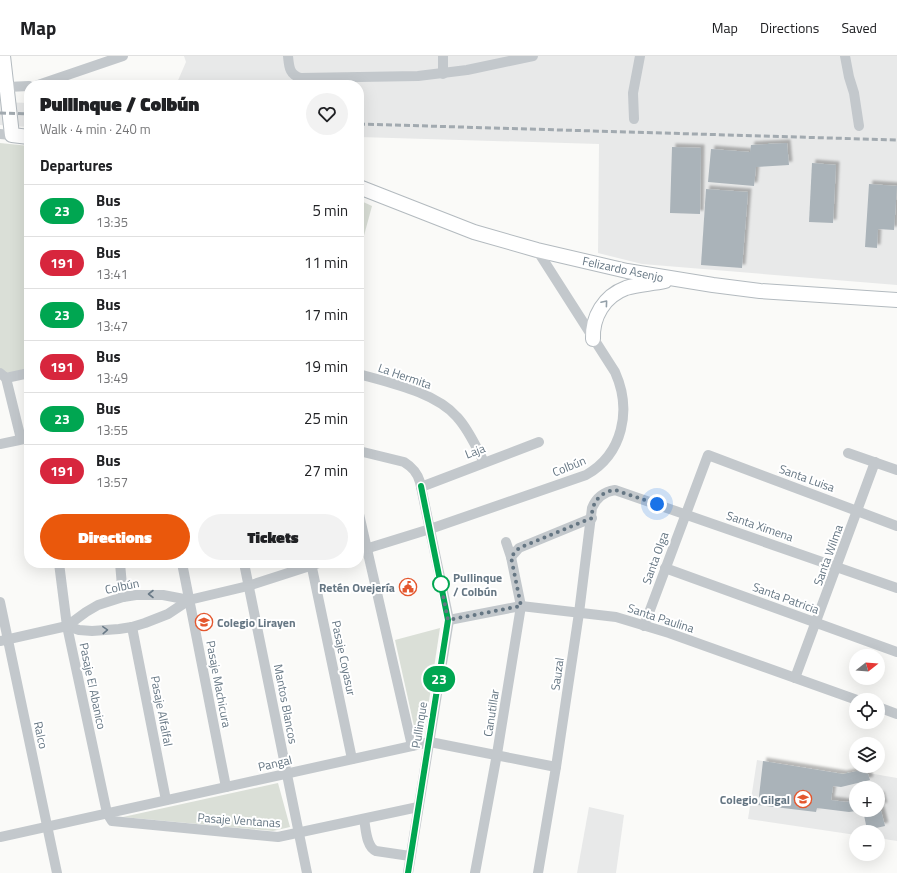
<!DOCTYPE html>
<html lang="en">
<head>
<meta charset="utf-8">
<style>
  body { margin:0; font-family:"Titillium Web",sans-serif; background:#f2f2f2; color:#202124; height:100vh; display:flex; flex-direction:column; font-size:15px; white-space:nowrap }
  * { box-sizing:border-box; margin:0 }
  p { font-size:13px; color:#757577 }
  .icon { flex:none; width:22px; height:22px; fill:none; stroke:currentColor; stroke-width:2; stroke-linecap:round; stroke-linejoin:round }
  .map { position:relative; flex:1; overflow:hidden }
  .side { position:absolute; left:24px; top:24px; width:340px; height:488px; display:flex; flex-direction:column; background:#fff; border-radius:16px; box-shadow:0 4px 16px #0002 }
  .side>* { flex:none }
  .badge { padding:0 8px; border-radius:13px; font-size:14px; line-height:26px }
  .needle { width:26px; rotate:73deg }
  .fabs { position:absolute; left:849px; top:593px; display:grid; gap:8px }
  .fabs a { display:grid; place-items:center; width:36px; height:36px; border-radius:50%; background:#fff; box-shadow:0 4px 16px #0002; font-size:20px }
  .you { position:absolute; width:20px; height:20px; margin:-10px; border:3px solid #fff; border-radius:50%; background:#1a73e8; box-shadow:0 0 0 6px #1a73e833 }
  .map>.badge { position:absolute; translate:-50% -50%; box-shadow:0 0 0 2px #fff }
  h2 { padding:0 16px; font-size:15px; line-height:36px }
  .round { display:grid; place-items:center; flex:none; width:42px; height:42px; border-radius:21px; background:#f2f2f2 }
  .overview { display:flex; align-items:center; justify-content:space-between; height:68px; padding:0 16px }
  h1 { font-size:19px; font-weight:800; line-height:30px }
  .action { display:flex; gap:8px; margin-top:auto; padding:8px 16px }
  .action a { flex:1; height:46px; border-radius:24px; background:#ea580c; color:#fff; font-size:16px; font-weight:800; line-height:46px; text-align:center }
  .action a+a { background:#f2f2f2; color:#202124 }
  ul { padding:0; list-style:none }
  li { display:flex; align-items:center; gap:12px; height:52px; padding:0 16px; border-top:1px solid #e0e0e0 }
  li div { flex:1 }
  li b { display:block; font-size:15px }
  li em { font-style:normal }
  li .badge { min-width:44px; font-weight:700; text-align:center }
  header { display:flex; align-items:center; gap:24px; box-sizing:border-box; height:56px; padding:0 20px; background:#fff; border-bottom:1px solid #e0e0e0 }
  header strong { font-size:19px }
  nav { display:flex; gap:22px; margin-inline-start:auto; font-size:14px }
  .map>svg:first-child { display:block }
  .built { fill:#e8e9e9; fill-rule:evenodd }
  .green { fill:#dadfd7 }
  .building { fill:#aab3b9; filter:url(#shadow) }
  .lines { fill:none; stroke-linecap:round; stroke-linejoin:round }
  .secondary-casing { stroke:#b3babf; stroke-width:16 }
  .street { stroke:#c3c8cc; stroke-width:10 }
  .secondary { stroke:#fff; stroke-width:14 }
  .rail { stroke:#a2aab0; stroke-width:3; stroke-dasharray:6 3; stroke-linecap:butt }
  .oneway { stroke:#939fa8 }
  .oneway2 { stroke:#6a7a87 }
  .line-casing { stroke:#fff; stroke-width:9 }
  .line { stroke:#00a651; stroke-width:6 }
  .walk { stroke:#657683; stroke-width:4; stroke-dasharray:0 7.2 }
  .stop-dot { fill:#fff; stroke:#00a651; stroke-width:2 }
  .labels { text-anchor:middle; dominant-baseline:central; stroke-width:4; stroke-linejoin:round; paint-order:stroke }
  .street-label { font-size:12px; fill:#657683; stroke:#fff }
  .stop-label { font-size:12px; font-weight:bold; fill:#657683; stroke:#fff; text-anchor:start }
  .poi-label { font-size:12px; font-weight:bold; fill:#657683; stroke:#fff; text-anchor:end }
</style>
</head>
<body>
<header>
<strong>Map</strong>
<nav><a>Map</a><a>Directions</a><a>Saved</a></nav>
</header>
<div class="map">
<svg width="897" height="817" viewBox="0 0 897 817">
  <defs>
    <filter id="shadow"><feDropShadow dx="3.5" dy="-3.5" stdDeviation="1" flood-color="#0004"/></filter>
  </defs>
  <rect width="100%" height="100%" fill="#fafaf8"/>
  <g class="built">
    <path d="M184,0H897V229L642,208L598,197L599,88L359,81V29H176L186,6Z"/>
    <path d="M0,46L29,47V71L0,69Z"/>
    <path d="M757,704L843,718L857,715L897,722V785L878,782V776H856V779L748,763ZM856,732H878V754H856Z"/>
    <path d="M589,751L624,759L616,817H577Z"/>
  </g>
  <g class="green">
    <path d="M0,87L29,90V313L7,317L0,312Z"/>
    <path d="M359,144L372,150L359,198Z"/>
    <path d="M440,572L424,678L416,679L395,584Z"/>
    <path d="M278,727L290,771L273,775L123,761Z"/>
  </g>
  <g class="building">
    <path d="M787,87L789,109L756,111L754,130L708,126L711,93L750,96L751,89Z"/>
    <path d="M672,91L701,92L700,158L670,157Z"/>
    <path d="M812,107L836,109L833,167L809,166Z"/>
    <path d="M869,128L897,130L894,174L878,173L877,192L865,191Z"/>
    <path d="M706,133L748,136L742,212L701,209Z"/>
    <path d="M763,705L843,718L857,715L868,718L870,724L841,731L833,730L831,744L846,746L856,744V755L849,756L817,752L816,756L758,749Z"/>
    <path d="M878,739H881L884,750L880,751L885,770L867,774L863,754H878Z"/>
  </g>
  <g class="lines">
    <defs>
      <g id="secondary">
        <path d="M3,0L12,79L29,81"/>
        <path d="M359,131L474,176L537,194L627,215L713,229L760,235L897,244"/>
        <path d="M593,283C592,261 604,240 626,232C638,228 652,228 665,225"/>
      </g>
    </defs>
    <use href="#secondary" class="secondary-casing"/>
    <g class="street">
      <path d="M288,0C289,10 289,19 301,22L418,20L467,14L533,0"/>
      <path d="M443,0V18"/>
      <path d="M845,0L849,21L854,37L859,70"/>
      <path d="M38,29L123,0"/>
      <path d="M7,31L29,30"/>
      <path d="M634,63L633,37L640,0"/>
      <path d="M0,78L12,79"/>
      <path d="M0,317L6,322L29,317"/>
      <path d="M359,318C390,327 435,336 457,361C469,374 476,391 484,406"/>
      <path d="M6,322L21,383"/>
      <path d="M0,388L29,382"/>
      <path d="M359,395L404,406C412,411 417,416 420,426L449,564L408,817"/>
      <path d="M848,397L897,414"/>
      <path d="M421,431L539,386"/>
      <path d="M359,458L412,690"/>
      <path d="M359,495L430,473L586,419C623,398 632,354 615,316L537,194"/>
      <path d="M511,501L519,492L592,462"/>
      <path d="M59,507L67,570L107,757L112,765L278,781L418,751"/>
      <path d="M120,507L123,541"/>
      <path d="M182,507L226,731"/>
      <path d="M244,507L307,817"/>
      <path d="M311,507L352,703"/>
      <path d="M665,512L897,596"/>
      <path d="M0,546L57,817"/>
      <path d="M449,564L521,550L616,561L669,577L857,644"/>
      <path d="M67,570L79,574L92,575L119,573L132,571L145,567L168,558L189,544L248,530L319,507"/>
      <path d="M644,570L708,399L897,470"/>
      <path d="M132,571L166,744"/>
      <path d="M0,585L67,570L86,556L98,549L123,541L136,539H163L189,544"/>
      <path d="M795,622L875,406"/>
      <path d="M878,651L897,658"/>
      <path d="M364,763C366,773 366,791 376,795L410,800"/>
      <path d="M0,781L430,686L556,711"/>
      <path d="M475,817L497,698L521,550L511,501L506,486"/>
      <path d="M538,817L556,711L579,557L592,452C596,442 603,436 615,434L897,532"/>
    </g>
    <use href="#secondary" class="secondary"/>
    <g class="rail">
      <path d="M0,57L29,58"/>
      <path d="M359,68L897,84"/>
    </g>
  </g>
  <defs><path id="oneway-chevron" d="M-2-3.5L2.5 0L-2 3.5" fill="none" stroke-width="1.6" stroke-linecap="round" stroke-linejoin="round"/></defs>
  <use class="oneway" href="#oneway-chevron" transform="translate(605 247) rotate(-50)"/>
  <g class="oneway2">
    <use href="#oneway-chevron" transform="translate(151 538) rotate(-180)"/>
    <use href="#oneway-chevron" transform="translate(105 574) rotate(-3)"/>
  </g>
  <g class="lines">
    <defs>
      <path id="line" d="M408,817L448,564L421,430"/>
    </defs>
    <use href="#line" class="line-casing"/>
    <use href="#line" class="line"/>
    <path class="walk" d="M441,528L440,524L448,564L521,550L511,501L519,492L592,462C591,447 600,436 615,434L657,448"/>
  </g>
  <defs>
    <symbol id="civic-ring" viewBox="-11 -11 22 22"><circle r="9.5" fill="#fff" stroke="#e4572e" stroke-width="1.5"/><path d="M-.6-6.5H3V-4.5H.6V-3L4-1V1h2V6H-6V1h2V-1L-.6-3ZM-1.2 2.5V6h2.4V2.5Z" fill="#e4572e"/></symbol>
    <symbol id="school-ring" viewBox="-11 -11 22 22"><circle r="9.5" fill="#fff" stroke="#e4572e" stroke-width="1.5"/><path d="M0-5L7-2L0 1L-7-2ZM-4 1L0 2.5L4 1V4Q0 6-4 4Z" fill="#e4572e"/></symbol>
  </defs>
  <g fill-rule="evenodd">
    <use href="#civic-ring" x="398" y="521" width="20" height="20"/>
    <use href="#school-ring" x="194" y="556" width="20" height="20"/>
    <use href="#school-ring" x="793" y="733" width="20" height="20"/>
  </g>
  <circle class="stop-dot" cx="441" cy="528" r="8"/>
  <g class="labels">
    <g class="street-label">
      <text transform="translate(623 213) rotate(12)">Felizardo Asenjo</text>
      <text transform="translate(405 320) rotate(19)">La Hermita</text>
      <text transform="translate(475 395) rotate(-21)">Laja</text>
      <text transform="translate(569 410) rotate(-22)">Colbún</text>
      <text transform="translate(807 422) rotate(20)">Santa Luisa</text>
      <text transform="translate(760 470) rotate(19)">Santa Ximena</text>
      <text transform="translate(828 499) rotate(-70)">Santa Wilma</text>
      <text transform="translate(655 502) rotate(-70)">Santa Olga</text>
      <text transform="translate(122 530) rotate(-12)">Colbún</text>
      <text transform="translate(786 542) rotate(20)">Santa Patricia</text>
      <text transform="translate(661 562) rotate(18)">Santa Paulina</text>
      <text transform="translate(344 602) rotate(78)">Pasaje Coyasur</text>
      <text transform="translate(557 618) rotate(-82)">Sauzal</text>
      <text transform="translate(219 628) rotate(79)">Pasaje Machicura</text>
      <text transform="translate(93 630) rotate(78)">Pasaje El Abanico</text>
      <text transform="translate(286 648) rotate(79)">Mantos Blancos</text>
      <text transform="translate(162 655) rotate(79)">Pasaje Alfalfal</text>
      <text transform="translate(491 657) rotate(-81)">Canutillar</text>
      <text transform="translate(419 669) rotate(-81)">Pullinque</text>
      <text transform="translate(41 679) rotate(78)">Ralco</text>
      <text transform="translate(275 707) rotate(-13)">Pangal</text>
      <text transform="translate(239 764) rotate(4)">Pasaje Ventanas</text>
    </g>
    <g class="stop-label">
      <text x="453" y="521">Pullinque<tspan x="453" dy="14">/ Colbún</tspan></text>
    </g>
    <g class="poi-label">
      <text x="395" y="531">Retén Ovejería</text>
      <text x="217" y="566" text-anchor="start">Colegio Lirayen</text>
      <text x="790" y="743">Colegio Gilgal</text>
    </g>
  </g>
</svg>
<div class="fabs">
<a><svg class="needle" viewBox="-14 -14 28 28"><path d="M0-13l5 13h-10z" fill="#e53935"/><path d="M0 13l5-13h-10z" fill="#757577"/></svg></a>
<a><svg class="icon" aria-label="locate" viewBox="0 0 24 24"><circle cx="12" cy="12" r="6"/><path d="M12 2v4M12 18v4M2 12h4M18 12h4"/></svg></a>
<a><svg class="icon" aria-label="layers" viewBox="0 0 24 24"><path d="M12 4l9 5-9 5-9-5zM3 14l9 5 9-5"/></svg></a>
<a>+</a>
<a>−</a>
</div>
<div class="you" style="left:657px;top:448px"></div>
<b class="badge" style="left:439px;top:623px;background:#00a651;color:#fff">23</b>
<section class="side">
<div class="overview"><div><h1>Pullinque / Colbún</h1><p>Walk · 4 min · 240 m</p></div><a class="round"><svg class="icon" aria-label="heart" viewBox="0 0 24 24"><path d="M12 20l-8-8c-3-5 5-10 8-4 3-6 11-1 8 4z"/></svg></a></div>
<h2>Departures</h2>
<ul>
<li><span class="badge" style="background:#00a651;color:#fff">23</span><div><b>Bus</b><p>13:35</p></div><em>5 min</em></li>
<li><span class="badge" style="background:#d7263d;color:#fff">191</span><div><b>Bus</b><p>13:41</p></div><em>11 min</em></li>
<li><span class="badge" style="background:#00a651;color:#fff">23</span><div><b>Bus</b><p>13:47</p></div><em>17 min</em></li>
<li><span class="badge" style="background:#d7263d;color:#fff">191</span><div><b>Bus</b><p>13:49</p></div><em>19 min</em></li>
<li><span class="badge" style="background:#00a651;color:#fff">23</span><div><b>Bus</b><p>13:55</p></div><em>25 min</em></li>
<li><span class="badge" style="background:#d7263d;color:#fff">191</span><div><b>Bus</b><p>13:57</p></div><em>27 min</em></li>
</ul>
<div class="action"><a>Directions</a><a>Tickets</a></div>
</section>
</div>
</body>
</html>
